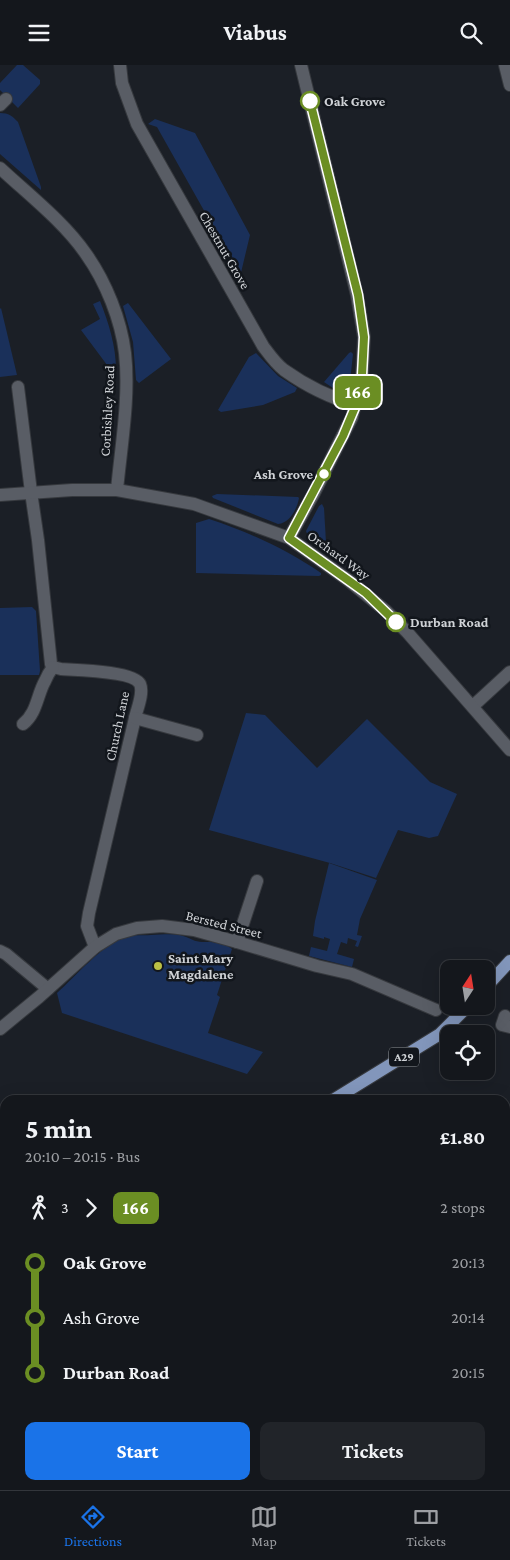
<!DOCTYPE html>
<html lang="en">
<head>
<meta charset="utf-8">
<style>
  body { margin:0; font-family:"Crimson Pro",serif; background:#212429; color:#f1f3f6; height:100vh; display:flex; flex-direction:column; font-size:19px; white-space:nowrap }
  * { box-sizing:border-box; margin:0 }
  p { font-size:16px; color:#9d9fa3 }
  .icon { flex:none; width:28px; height:28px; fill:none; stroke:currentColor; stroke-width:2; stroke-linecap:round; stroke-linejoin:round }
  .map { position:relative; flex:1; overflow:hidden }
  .drawer { position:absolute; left:0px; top:1030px; width:510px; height:395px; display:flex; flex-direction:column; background:#14171c; border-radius:15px 15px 0 0; box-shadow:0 5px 20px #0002,0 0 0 1px #33363b }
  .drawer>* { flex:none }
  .badge { padding:0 10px; border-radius:8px; font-size:18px; line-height:32px }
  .needle { width:32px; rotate:12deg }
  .tools { position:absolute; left:440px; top:895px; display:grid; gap:10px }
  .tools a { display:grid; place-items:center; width:55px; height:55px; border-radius:10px; background:#14171c; box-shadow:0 5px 20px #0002,0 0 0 1px #33363b; font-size:25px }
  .map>.badge { position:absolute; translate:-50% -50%; box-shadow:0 0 0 2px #fff }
  .legs { display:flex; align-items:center; gap:8px; height:55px; padding:0 25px; font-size:16px }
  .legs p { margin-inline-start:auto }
  .head { display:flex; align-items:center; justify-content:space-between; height:85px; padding:0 25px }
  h1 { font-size:28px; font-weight:700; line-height:38px }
  .action { display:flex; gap:10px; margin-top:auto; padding:10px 25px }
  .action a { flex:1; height:58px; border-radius:10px; background:#1a73e8; color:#fff; font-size:20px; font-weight:700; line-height:58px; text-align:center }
  .action a+a { background:#212429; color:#f1f3f6 }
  ul { padding:0 25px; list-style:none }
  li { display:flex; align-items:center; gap:18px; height:55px; font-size:19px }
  li i { display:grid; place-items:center; width:8px; height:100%; margin:0 6px; background:currentColor }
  li i::after { content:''; width:12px; height:12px; margin:-6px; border:4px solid; border-radius:50%; background:#14171c }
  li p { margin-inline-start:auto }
  li:first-child i { background:linear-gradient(#0000 50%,currentColor 0) }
  li:last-child i { background:linear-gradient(currentColor 50%,#0000 0) }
  header { display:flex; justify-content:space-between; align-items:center; height:65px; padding:0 25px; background:#14171c; font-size:22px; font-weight:700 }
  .dock { display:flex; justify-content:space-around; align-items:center; height:70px; border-top:1px solid #33363b; background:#14171c; font-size:14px; color:#9d9fa3 }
  .dock a { display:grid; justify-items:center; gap:2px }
  .dock .active { color:#1a73e8 }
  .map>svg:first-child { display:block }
  .green { fill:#1a305a }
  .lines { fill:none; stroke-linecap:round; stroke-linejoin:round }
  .minor-casing { stroke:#36393e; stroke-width:14 }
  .tertiary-casing { stroke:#36393e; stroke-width:14 }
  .secondary-casing { stroke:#36393e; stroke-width:14 }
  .primary-casing { stroke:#36393e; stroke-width:14 }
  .minor { stroke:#595d65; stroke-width:12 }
  .tertiary { stroke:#595d65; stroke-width:12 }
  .secondary { stroke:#595d65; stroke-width:12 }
  .primary { stroke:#8296bb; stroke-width:12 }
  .rail-casing { stroke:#8f9398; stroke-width:5 }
  .rail { stroke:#12161c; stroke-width:3; stroke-dasharray:9; stroke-linecap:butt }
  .line-1-casing { stroke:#fff; stroke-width:11 }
  .line-1 { stroke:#6b8e23; stroke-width:8 }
  .stop-1-dot { fill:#fff; stroke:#6b8e23; stroke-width:2.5 }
  .poi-dot { fill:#bbc045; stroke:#12161c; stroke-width:2 }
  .labels { text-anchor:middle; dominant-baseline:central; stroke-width:5; stroke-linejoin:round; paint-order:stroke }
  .shield { fill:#12161c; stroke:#969a9e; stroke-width:1 }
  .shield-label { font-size:12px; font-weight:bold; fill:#cfd2d6 }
  .stop-label { font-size:14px; font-weight:bold; fill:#cfd2d6; stroke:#12161c; text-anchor:start }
  .street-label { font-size:14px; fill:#cfd2d6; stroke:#12161c }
  .poi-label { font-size:14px; font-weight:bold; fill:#cfd2d6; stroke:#12161c; text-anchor:start }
</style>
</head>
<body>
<header><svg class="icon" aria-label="menu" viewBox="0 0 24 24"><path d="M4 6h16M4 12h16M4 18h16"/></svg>Viabus<svg class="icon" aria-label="search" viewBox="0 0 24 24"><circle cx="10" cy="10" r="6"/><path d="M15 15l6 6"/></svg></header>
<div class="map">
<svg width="510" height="1425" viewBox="0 0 510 1425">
  <rect width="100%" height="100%" fill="#1b1f26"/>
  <g class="green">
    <path d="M17,0H23L40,15V19L18,43L0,25V18Z"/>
    <path d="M0,48C9,48 12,51 18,57L41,122V125L0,89Z"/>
    <path d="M155,54L195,68L250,170L239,216L236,214L238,206L157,62L148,59Z"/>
    <path d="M100,236C109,259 116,281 116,305L113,308L81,265L100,254L93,239Z"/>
    <path d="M128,238L171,294L139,318L136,315L133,277L123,241Z"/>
    <path d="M1,243L17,310L0,312V244Z"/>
    <path d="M351,287L353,289L350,317L348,320L341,325L333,323L324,317L349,288Z"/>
    <path d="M256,288L278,311L297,323L295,327L263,340L221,347L218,345L249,292Z"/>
    <path d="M217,429L298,432L299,433C297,444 290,458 278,459L213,433L212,431Z"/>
    <path d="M322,439L324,443L326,477V481L323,484L310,476L306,466L319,441Z"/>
    <path d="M209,454C249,467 286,484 321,508V510L319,511L196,508V458Z"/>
    <path d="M32,542L36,546L40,606L39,610H0V543Z"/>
    <path d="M246,648L265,650L317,703L367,654L430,717L457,729L438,771L429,773L398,765L376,813L330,798L209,765Z"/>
    <path d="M329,798L377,815L360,854L357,870L362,871L358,882L355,881L357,876L348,873L347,879L341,877L337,889L354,894L352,902L309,891L311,882L327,886L330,874L324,872V874L313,871L315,856Z"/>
    <path d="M151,870C161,870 174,868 183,871C190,873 195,877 202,877C212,877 224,877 232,884L217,930L220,932L208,968L263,987L247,1009L62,948L57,928C77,910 99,883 124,872C132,869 143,871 151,870Z"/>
  </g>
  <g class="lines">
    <defs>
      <g id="minor">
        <path d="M120,0L122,18L137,59L263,281C269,289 275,298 284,305C305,320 331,333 356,340"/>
        <path d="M505,0L510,20"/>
        <path d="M0,40L6,34"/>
        <path d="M0,103C29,130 64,157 86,189C106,217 121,255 125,288C130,332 121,381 117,425"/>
        <path d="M18,322L31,427L38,475L51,599L53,602L61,604C76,605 134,606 140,619C144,628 137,644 135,653L89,848L87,861L95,882"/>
        <path d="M289,473L314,428L352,352L362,310L364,272L357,230L301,0"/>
        <path d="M473,641L510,607"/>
        <path d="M135,653L197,670"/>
        <path d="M23,659C37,648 37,630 45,616C47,611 50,606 53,602"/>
        <path d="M237,877L257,816"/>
        <path d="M0,886L6,889L48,924"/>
        <path d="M505,951L502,960L510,962"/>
        <path d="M0,964L39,932L95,882L116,869L137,863L162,861L194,865L237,877L317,901L352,909L436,945"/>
        <path d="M505,1057L510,1055"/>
        <path d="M505,1180L510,1173"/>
        <path d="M505,1348L510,1350"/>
        <path d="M475,1425L476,1420"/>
      </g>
      <g id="tertiary">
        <path d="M0,430L72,425H117L194,439L289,473L348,515L386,546L407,567L510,685"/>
        <path d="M0,1333L5,1330"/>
        <path d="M0,1389L5,1397"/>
        <path d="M20,1420L24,1425"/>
        <path d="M85,1425L93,1420"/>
      </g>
      <g id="secondary">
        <path d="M0,1171L5,1178"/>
        <path d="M225,1420L229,1425"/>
        <path d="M378,1420V1425"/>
        <path d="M391,1420V1425"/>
      </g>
      <g id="primary">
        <path d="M486,922L510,896"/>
        <path d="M333,1035L440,969L468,941"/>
      </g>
    </defs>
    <use href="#minor" class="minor-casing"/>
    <use href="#tertiary" class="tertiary-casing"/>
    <use href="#secondary" class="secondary-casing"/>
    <use href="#primary" class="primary-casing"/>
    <use href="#minor" class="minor"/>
    <use href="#tertiary" class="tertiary"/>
    <use href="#secondary" class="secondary"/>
    <use href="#primary" class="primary"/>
    <defs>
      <g id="rail">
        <path d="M505,1298L510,1295"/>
        <path d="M299,1425L306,1420"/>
      </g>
    </defs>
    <use href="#rail" class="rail-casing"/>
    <use href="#rail" class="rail"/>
  </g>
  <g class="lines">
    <defs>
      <path id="line-1" d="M310,36L358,230L364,272L362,310L356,340L343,371L289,473L366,528L396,557"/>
    </defs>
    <use href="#line-1" class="line-1-casing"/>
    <use href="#line-1" class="line-1"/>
  </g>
  <g class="stop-1-dot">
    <circle cx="310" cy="36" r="9"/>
    <circle cx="324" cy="409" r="6"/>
    <circle cx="396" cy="557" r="9"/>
  </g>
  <circle class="poi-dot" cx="158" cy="901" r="5"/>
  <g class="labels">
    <rect class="shield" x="389" y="982.5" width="30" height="19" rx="4"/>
    <g class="shield-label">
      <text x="404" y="992">A29</text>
    </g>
    <g class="stop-label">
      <text x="324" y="36">Oak Grove</text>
      <text x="313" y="409" text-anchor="end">Ash Grove</text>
      <text x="410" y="557">Durban Road</text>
    </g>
    <g class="street-label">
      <text transform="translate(225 185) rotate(60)">Chestnut Grove</text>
      <text transform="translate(107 346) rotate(-87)">Corbishley Road</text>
      <text transform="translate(339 490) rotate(36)">Orchard Way</text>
      <text transform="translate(117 661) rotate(-78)">Church Lane</text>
      <text transform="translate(224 859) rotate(14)">Bersted Street</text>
    </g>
    <g class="poi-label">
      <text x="168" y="893">Saint Mary<tspan x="168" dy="16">Magdalene</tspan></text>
    </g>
  </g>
</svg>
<div class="tools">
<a><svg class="needle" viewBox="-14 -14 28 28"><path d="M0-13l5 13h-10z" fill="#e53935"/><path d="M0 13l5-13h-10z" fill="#9d9fa3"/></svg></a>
<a><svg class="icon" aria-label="locate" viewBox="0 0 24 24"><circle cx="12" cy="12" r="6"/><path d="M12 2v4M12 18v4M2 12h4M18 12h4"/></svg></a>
</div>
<b class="badge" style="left:358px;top:327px;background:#6b8e23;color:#fff">166</b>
<section class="drawer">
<div class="head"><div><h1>5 min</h1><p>20:10 – 20:15 · Bus</p></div><b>£1.80</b></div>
<div class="legs"><svg class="icon" aria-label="walk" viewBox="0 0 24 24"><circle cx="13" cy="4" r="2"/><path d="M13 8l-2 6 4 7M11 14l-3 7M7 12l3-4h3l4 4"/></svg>3<svg class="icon" aria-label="forward" viewBox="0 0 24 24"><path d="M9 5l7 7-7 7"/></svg><b class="badge" style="background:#6b8e23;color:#fff">166</b><p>2 stops</p></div>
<ul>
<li><i style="color:#6b8e23"></i><b>Oak Grove</b><p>20:13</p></li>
<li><i style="color:#6b8e23"></i><span>Ash Grove</span><p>20:14</p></li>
<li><i style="color:#6b8e23"></i><b>Durban Road</b><p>20:15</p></li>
</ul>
<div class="action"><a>Start</a><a>Tickets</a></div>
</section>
</div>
<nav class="dock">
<a class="active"><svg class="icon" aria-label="directions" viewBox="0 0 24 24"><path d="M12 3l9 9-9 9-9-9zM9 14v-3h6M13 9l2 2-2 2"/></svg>Directions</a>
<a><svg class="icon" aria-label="map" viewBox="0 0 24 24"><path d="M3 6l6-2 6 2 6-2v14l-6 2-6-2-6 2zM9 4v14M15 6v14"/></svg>Map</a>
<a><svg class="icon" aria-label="tickets" viewBox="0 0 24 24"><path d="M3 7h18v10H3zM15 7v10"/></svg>Tickets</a>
</nav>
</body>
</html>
